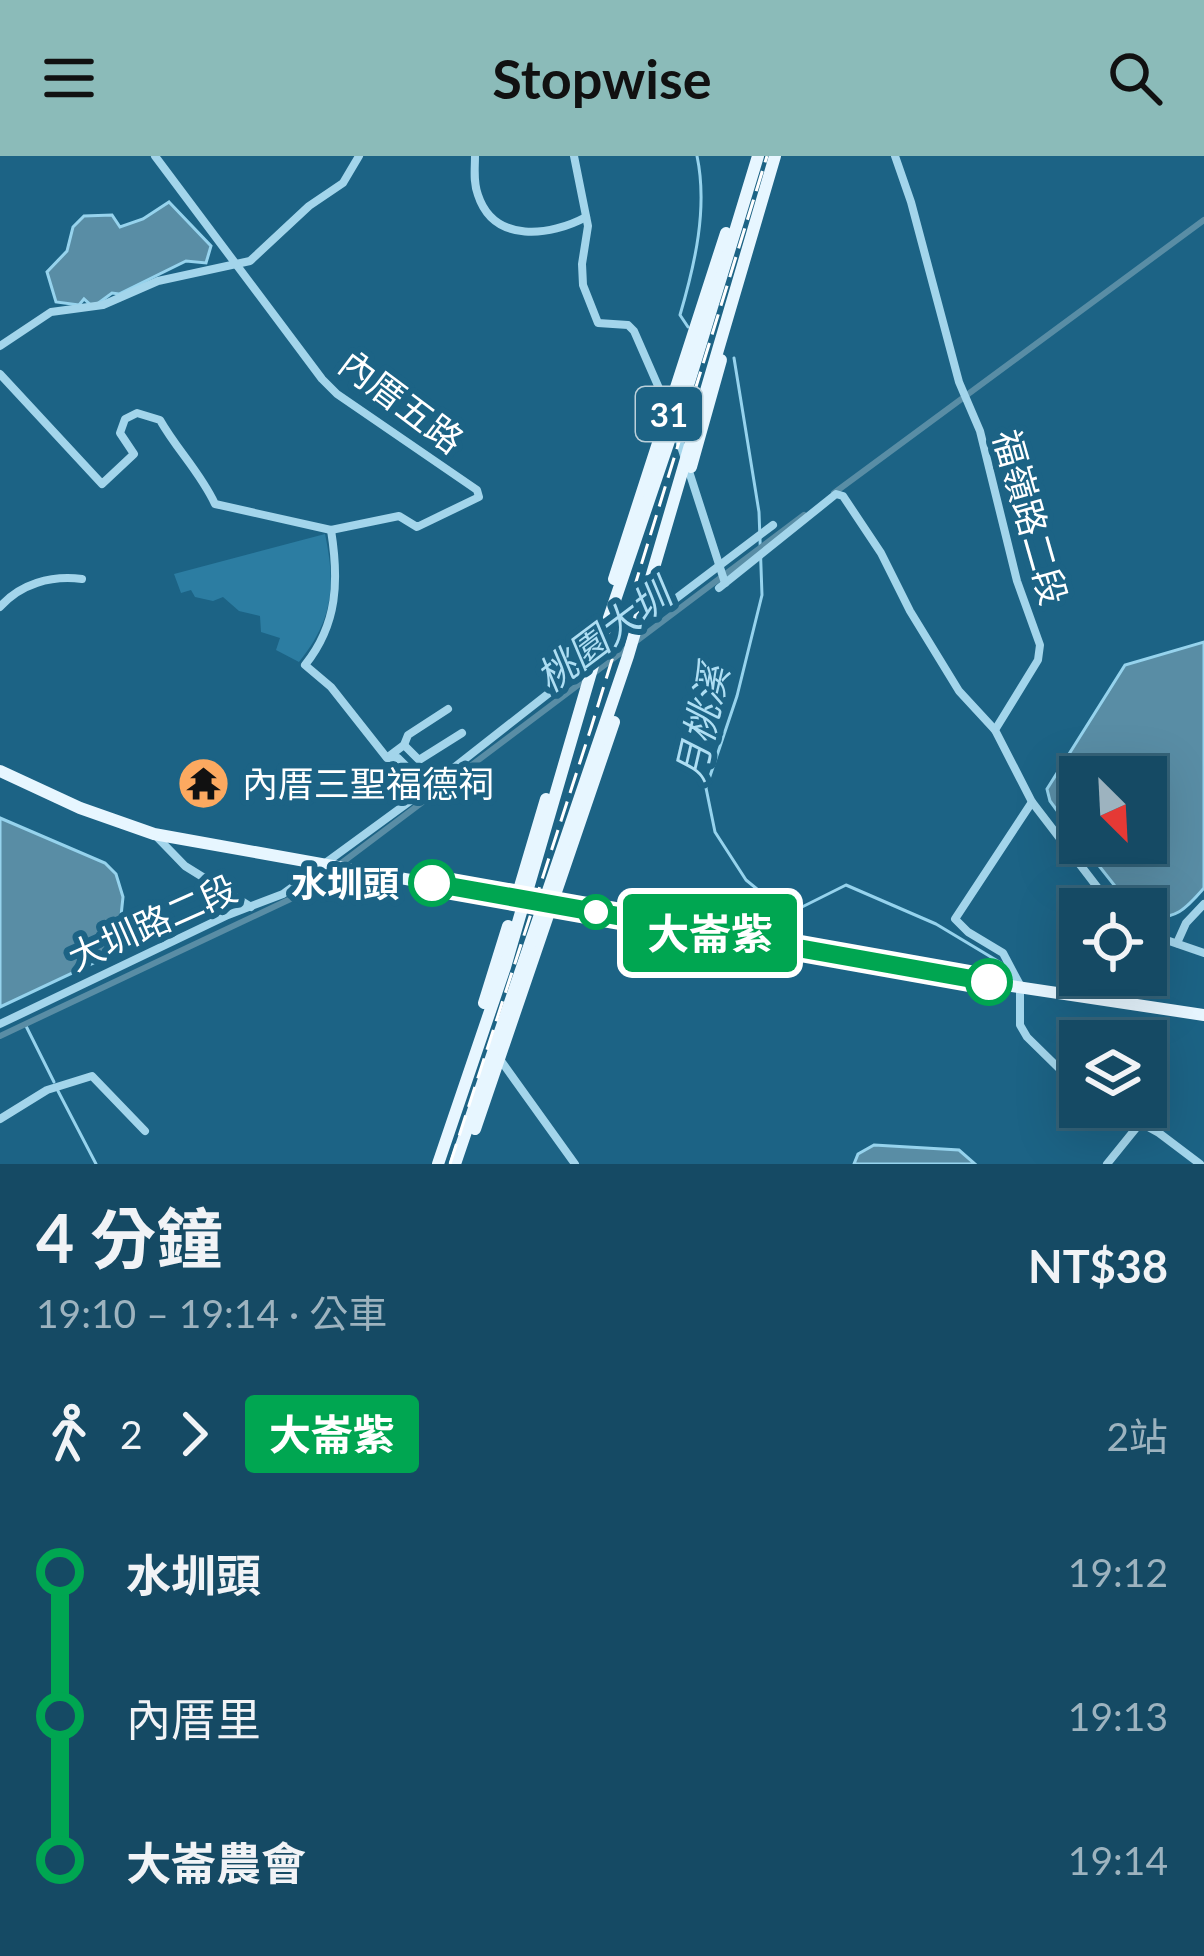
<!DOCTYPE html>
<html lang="zh-TW">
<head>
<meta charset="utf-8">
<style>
  body { margin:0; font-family:Lato,"Noto Sans TC",sans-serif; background:#1e516a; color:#f1f3f6; height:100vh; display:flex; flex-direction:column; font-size:45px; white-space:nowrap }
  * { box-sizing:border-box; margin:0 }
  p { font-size:39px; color:#9db3bf }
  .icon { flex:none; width:66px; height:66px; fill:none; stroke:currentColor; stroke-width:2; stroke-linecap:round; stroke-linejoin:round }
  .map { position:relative; height:1008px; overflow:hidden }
  .sheet { display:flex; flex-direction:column; background:#154a64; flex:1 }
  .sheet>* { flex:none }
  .badge { padding:0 24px; border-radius:9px; font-size:42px; line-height:78px }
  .needle { width:78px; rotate:156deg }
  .controls { position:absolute; left:1059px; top:600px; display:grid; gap:24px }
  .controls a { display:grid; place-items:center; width:108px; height:108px; border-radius:0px; background:#154a64; box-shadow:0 12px 48px #0002,0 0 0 3px #346278; font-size:60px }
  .map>.badge { position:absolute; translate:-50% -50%; box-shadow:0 0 0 6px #fff }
  .legs { display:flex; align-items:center; gap:18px; height:132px; padding:0 36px; font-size:39px }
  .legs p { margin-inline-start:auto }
  .headline { display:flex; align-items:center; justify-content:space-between; height:204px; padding:0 36px }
  h1 { font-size:66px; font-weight:700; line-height:90px }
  ul { padding:0 36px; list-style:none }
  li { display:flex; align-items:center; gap:42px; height:144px; font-size:45px }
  li i { display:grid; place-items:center; width:18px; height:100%; margin:0 15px; background:currentColor }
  li i::after { content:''; width:30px; height:30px; margin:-15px; border:9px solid; border-radius:50%; background:#154a64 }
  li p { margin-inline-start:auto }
  li:first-child i { background:linear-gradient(#0000 50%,currentColor 0) }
  li:last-child i { background:linear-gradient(currentColor 50%,#0000 0) }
  header { display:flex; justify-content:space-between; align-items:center; height:156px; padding:0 36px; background:#8bbbb9; color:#111; font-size:54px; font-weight:700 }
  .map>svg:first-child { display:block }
  .green { fill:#2c7da2 }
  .water { fill:#598da5; stroke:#96d3ed; stroke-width:3 }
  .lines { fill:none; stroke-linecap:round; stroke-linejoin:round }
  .stream { stroke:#96d3ed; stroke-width:3 }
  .canal { stroke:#598da5; stroke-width:6 }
  .minor { stroke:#a3d5eb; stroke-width:8 }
  .major { stroke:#e7f6ff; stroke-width:12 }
  .rail { stroke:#fff; stroke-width:3; stroke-dasharray:21 9; stroke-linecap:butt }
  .line-1-casing { stroke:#fff; stroke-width:27 }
  .line-1 { stroke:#00a651; stroke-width:18 }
  .stop-1-dot { fill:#fff; stroke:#00a651; stroke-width:6 }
  .labels { text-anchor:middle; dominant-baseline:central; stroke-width:12; stroke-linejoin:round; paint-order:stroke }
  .shield { fill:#1c6385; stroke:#bbd0da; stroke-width:3 }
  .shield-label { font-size:33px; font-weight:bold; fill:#fff }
  .street-label { font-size:36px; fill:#fff; stroke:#1c6385 }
  .poi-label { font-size:36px; fill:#fff; stroke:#1c6385; text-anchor:start }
  .stop-label { font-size:36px; font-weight:bold; fill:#fff; stroke:#1c6385; text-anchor:end }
  .water-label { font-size:39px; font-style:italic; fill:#aedef3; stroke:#1c6385 }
</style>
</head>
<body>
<header><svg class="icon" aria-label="menu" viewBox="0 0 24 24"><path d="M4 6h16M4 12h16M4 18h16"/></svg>Stopwise<svg class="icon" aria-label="search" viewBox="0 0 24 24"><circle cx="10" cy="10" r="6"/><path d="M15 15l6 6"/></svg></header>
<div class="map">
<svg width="1204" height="1008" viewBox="0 0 1204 1008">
  <rect width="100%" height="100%" fill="#1c6385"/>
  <path class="green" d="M325,378C336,430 333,464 299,506L276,494L280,482L261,476L260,460L239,455L223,441L213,445L195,441L191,434L181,437L174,418Z"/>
  <g class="water">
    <path d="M169,46L211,90L206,107L186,105L119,138L112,137L93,151L84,143L79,149L56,146L47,116L67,95L73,71L84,60L112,59L120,71L143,63Z"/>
    <path d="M1204,486V732C1186,753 1175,765 1146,760V753H1133L1081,687H1146V621H1080V686L1050,645L1047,633L1125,509Z"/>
    <path d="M0,662L105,707L116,718L123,741L119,779L104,802L0,851Z"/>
    <path d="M874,989L959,994L975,1008H854L858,998Z"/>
  </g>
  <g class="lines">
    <g class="stream">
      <path d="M688,171L680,159C695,108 708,52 697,0"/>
      <path d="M734,202L759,356L762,439L737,540L706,632L715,676L746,724L778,750L800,752L846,729L936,768L1001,807"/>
      <path d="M25,868L54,926"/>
      <path d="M58,935L96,1008"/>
    </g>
    <g class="canal">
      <path d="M834,337L1204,64"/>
      <path d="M0,880L299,739L804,359"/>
    </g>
    <g class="minor">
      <path d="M475,0C475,13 473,26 478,39C494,88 551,80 586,61"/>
      <path d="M574,0L588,70L582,108L583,129L598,167L628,169L634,175L669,255"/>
      <path d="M895,0L911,46L959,226L980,275L1017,425L1040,489L1038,504L995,574L1032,646L1114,753"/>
      <path d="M0,190L51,156L103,149L158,125L250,105L309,50L343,27L359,0"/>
      <path d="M0,218L102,328L134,298L120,277L125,263L137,257L160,264C177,294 200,316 215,348L331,374L399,360L417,371L479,341L477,334L337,238L322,223L155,0"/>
      <path d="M676,275L725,427"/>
      <path d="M331,374C339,424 338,468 305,509L331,531L387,602H398L428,632"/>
      <path d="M719,432L836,338L843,340L881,397L910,455L959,535L995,574"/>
      <path d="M0,451C20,428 51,419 82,423"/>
      <path d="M650,455L670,447L773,369"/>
      <path d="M404,589L419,604L462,577"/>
      <path d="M388,601L404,589L408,579L448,553"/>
      <path d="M1032,646L955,763L968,776L1003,797L1020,829V869L1027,881L1080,933"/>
      <path d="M155,679L185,710L251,751"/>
      <path d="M1146,777L1204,797"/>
      <path d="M1177,787L1186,767L1204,748"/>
      <path d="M0,868L228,759L283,738L428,632L586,508"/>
      <path d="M499,902L575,1008"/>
      <path d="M1112,951L1159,977L1200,1008"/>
      <path d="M0,963L47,934L92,920L145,975"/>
      <path d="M1107,1008L1141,966"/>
    </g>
    <g class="major">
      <path d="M691,311L721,204"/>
      <path d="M614,423L726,77"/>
      <path d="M0,615L80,652L154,678L958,822L1204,859"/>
      <path d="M516,744L546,643"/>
      <path d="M484,847L508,770"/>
      <path d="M475,973L614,566"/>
      <path d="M438,1008L505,811L594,506L690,223L758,0"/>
      <path d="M455,1008L628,500L775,0"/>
    </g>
    <path class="rail" d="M450,1008L591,572L767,0"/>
  </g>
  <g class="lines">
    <defs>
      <path id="line-1" d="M432,727L989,826"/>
    </defs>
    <use href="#line-1" class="line-1-casing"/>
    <use href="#line-1" class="line-1"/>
  </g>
  <defs>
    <symbol id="temple-disc" viewBox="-11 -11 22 22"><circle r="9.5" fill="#fca960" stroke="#1c6385"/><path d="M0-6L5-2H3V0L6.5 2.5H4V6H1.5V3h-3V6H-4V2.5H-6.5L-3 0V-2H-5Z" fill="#111"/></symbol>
  </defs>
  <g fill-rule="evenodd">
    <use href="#temple-disc" x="174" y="598" width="59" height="59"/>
  </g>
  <g class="stop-1-dot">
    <circle cx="432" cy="727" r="21"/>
    <circle cx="596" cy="756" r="15"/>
    <circle cx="989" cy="826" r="21"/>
  </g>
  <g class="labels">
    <rect class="shield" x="636" y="231" width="66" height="54" rx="9"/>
    <g class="shield-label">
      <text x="669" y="258">31</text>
    </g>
    <g class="street-label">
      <text transform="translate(402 245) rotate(37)">內厝五路</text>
      <text transform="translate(1031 361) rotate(74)">福嶺路二段</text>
      <text transform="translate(152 766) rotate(-24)">大圳路二段</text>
    </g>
    <g class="poi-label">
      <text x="242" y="627">內厝三聖福德祠</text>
    </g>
    <g class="stop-label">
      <text x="399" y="727">水圳頭</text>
    </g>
    <g class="water-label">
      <text transform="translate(603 479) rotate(-37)">桃園大圳</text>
      <text transform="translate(701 567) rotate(-77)">月桃溪</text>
    </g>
  </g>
</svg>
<div class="controls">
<a><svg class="needle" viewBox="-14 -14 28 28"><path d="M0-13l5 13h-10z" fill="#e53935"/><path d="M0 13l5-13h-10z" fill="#9db3bf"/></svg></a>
<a><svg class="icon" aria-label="locate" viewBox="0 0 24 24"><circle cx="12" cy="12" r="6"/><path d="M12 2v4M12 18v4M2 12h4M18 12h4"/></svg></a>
<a><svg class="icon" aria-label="layers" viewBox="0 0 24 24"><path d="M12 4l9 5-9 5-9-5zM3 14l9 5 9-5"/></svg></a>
</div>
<b class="badge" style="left:710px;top:777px;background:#00a651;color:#fff">大崙紫</b>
</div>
<section class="sheet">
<div class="headline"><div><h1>4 分鐘</h1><p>19:10 – 19:14 · 公車</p></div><b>NT$38</b></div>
<div class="legs"><svg class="icon" aria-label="walk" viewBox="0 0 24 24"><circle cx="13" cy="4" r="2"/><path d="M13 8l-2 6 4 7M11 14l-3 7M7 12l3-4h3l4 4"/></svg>2<svg class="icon" aria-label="forward" viewBox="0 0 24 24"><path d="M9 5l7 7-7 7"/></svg><b class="badge" style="background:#00a651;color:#fff">大崙紫</b><p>2站</p></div>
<ul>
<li><i style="color:#00a651"></i><b>水圳頭</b><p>19:12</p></li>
<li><i style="color:#00a651"></i><span>內厝里</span><p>19:13</p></li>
<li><i style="color:#00a651"></i><b>大崙農會</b><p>19:14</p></li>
</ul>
</section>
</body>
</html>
